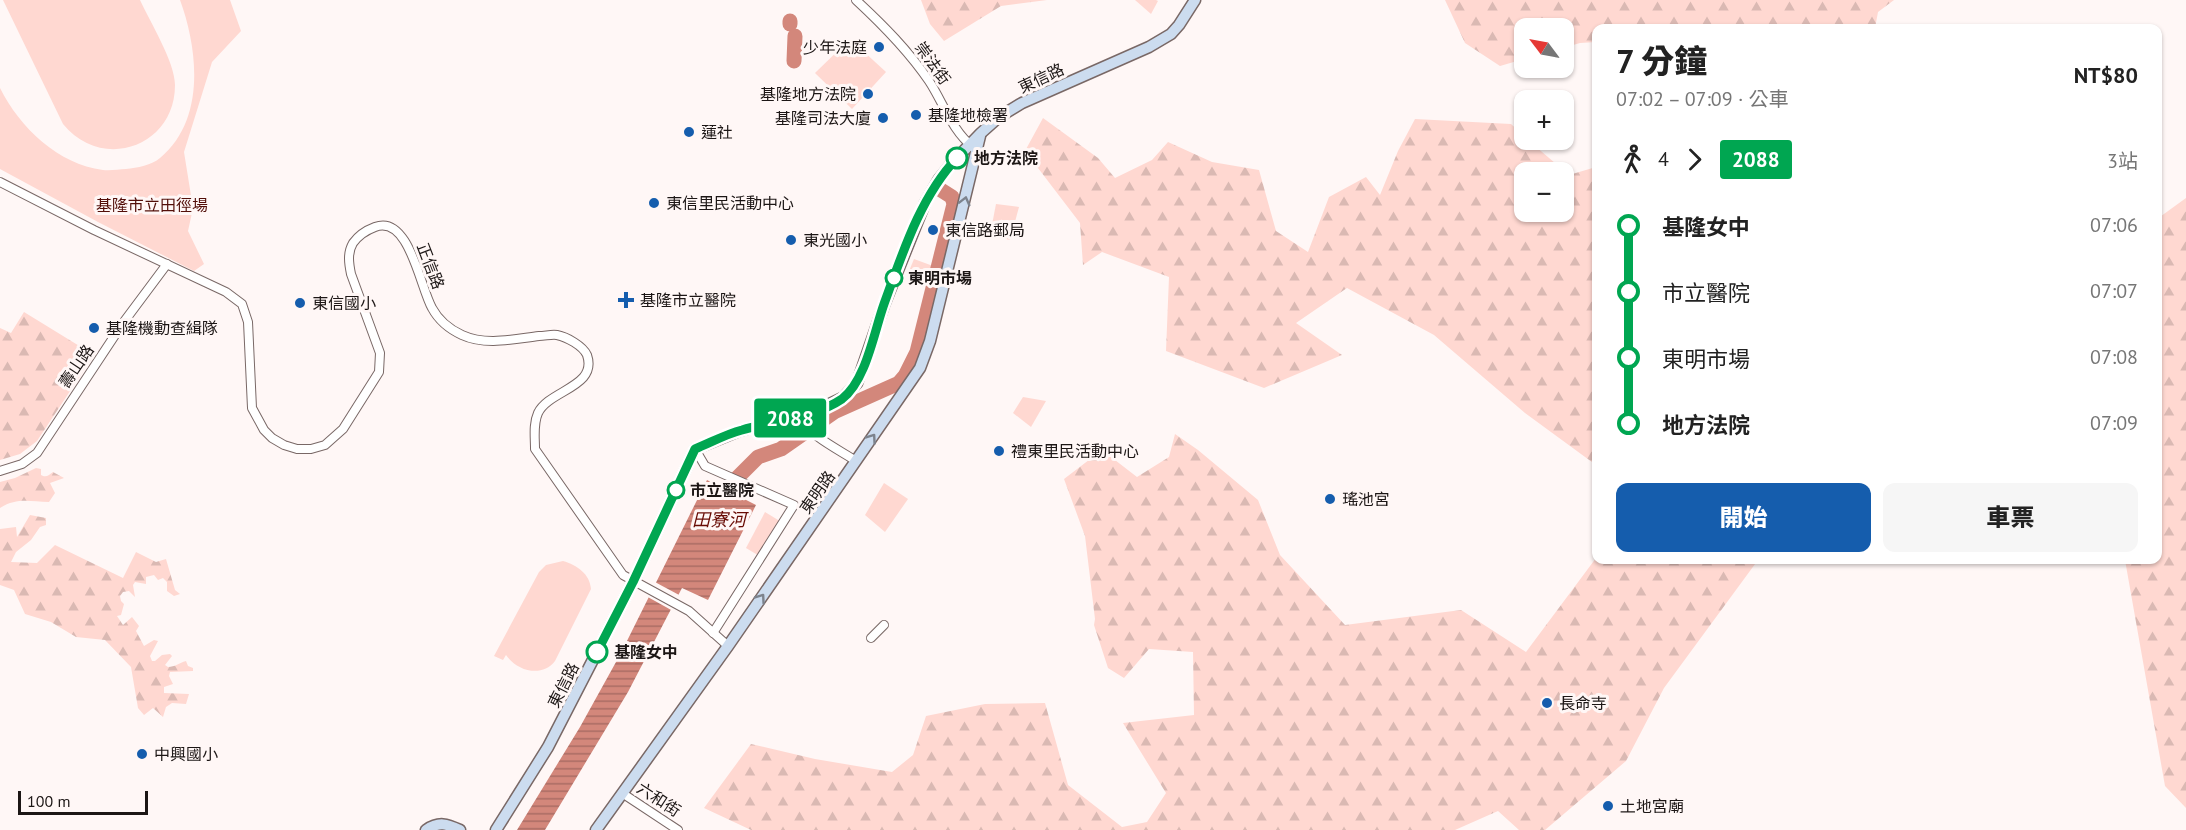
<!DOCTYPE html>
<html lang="zh-TW">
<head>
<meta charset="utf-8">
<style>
  body { margin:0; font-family:"PT Sans","Noto Sans TC",sans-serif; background:#f6f6f6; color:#222; height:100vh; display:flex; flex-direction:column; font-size:22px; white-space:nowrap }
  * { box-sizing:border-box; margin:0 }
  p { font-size:20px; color:#767676 }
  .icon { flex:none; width:33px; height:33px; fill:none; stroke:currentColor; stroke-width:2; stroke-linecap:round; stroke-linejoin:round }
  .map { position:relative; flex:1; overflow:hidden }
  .details { position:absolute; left:1592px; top:24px; width:570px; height:540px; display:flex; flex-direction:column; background:#fff; border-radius:12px; box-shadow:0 2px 4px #0004 }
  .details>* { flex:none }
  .badge { padding:0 12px; border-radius:4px; font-size:21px; line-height:39px }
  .needle { width:39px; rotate:302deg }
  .fabs { position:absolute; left:1514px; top:18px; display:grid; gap:12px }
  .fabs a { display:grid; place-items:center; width:60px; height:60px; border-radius:12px; background:#fff; box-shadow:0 2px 4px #0004; font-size:30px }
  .scale { position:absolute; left:18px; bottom:15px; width:130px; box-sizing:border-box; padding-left:6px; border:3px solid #1c1615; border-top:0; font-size:16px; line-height:21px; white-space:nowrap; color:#1c1615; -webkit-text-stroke:4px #fff7f6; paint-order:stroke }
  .map>.badge { position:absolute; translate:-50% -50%; box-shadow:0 0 0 3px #fff }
  .legs { display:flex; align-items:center; gap:9px; height:66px; padding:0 24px; font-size:20px }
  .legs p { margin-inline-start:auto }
  .headline { display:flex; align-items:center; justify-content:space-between; height:102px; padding:0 24px }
  h1 { font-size:33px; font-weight:800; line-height:45px }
  .cta { display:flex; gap:12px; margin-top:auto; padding:12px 24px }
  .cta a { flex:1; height:69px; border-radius:12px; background:#155dad; color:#fff; font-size:24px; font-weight:800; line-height:69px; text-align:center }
  .cta a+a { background:#f6f6f6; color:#222 }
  ul { padding:0 24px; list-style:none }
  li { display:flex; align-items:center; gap:21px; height:66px; font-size:22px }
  li i { display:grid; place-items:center; width:9px; height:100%; margin:0 8px; background:currentColor }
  li i::after { content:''; width:15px; height:15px; margin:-8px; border:4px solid; border-radius:50%; background:#fff }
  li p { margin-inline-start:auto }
  li:first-child i { background:linear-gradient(#0000 50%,currentColor 0) }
  li:last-child i { background:linear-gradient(currentColor 50%,#0000 0) }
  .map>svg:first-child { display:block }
  .forest { fill:url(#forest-firs); fill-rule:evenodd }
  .green { fill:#ffd8d1 }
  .water { fill:url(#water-rules) }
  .pier { fill:#fff7f6 }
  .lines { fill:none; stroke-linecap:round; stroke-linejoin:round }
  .river { stroke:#d3877b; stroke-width:15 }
  .street-casing { stroke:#796866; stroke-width:10 }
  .secondary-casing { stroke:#796866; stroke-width:13 }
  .street { stroke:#fff; stroke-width:8 }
  .secondary { stroke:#ccdcef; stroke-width:10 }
  .oneway { stroke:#7d838d }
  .line-1-casing { stroke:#fff; stroke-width:14 }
  .line-1 { stroke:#00a651; stroke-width:9 }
  .poi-dot { fill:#155dad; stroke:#fff7f6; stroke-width:2 }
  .stop-1-dot { fill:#fff; stroke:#00a651; stroke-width:3 }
  .labels { text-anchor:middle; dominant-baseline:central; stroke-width:6; stroke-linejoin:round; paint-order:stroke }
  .poi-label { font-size:16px; fill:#1c1615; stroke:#fff7f6; text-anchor:start }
  .street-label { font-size:16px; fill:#1c1615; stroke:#fff7f6 }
  .stop-label { font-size:16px; font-weight:bold; fill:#1c1615; stroke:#fff7f6; text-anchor:start }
  .park-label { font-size:16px; fill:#530f09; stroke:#fff7f6 }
  .water-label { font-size:18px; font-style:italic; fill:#680c05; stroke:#fff7f6 }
</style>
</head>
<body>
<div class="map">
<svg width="2186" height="830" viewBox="0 0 2186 830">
  <defs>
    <pattern id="forest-firs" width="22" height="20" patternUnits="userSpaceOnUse" patternTransform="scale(1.5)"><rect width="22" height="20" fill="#ffd8d1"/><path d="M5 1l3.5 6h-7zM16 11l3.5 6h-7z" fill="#dab9b3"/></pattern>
    <pattern id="water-rules" width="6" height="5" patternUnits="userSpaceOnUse" patternTransform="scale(1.5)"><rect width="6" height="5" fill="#d3877b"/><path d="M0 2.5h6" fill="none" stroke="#aa6d64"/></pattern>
  </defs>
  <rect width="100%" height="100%" fill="#fff7f6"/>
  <g class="forest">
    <path d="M921,0H1047L1001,6L944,41L930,24Z"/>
    <path d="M1135,0H1156L1158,1L1151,14Z"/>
    <path d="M1445,0H1894L1878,12L1875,28H1596V42L1580,43L1563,48V28H1524V59L1500,66L1465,43Z"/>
    <path d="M1043,118L1098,158L1115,178L1152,160L1168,142L1212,162L1259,170L1276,231L1308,252L1329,197L1366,177L1380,195L1398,151L1415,119L1511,124L1524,136V140H1528L1569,175L1596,167V465L1525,413L1434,335L1347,288L1296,323L1342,355L1264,388L1166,351L1169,277L1102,252L1083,265L1080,223L1025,151ZM1563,172V212H1524V172Z"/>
    <path d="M2186,198V808L2165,786L2125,560H2157V219Z"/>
    <path d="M24,312L94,355L37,441L20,454L0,460V328L11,333Z"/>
    <path d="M1175,434L1198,450L1258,500L1280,555L1345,625L1461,610L1526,652L1596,558V560H1758L1664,688L1626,761L1545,830H1519L1498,811L1455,830H751L704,808L751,744L815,759L892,772L913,755L926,716L985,704L1045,703L1068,785L1122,827L1147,822L1166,793L1123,723L1194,715L1193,652L1149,649L1124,678L1108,668L1094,625L1095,619L1085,536L1064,479L1102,450L1137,477L1169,457Z"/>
    <path d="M36,468L41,469V475C46,478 49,475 53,472L64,478L50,483L55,493L49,502C30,502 18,497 0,508V482L15,478Z"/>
    <path d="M30,515L46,518V525L40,527L31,540L16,552L11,562L37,563L55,545L123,578L136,552L156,562L166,559L175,590L180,594L174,596L167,591V582L163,578L158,580L154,575L146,577V584L135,582L133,585L135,597L129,591L123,592L120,596L121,601L124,604L121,615L117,616L123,625L132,617L139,626L136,631L144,646L154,640L158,641L150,656L152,661H155L162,655L170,654L172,656L165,665L168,667C175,667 179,663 186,661L188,666L193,668V671L170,672L169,676L173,684L164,687V693L189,694L186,704L172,703L166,707L163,717L153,708L144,715L138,708L131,667L105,640L76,637L51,622L25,614L14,590L0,585V529L16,527L17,537Z"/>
  </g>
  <g class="green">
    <path d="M3,0H140C150,22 175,62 175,85C175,147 102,172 63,124Z"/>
    <path d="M180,0H230L241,31L212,62L184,152L193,208L188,231L204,264L194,271L98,222L0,169V88C20,128 58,164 103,170C111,171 119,169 126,169C137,168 152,165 160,158C206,120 198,49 180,0Z"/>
    <path d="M850,39L886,72L852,109L815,73Z"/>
    <path d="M996,204L1019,207L1010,240L990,235Z"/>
    <path d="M914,259L933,266L927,282L907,276Z"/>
    <path d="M1023,397L1046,401L1031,427L1013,413Z"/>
    <path d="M884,483L908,499L885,532L865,515Z"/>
    <path d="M765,512L783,523L761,557L746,548Z"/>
    <path d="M563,561C577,565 590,574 591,589L555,661C542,678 517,671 506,655L503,660L494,656L539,572L546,565Z"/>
  </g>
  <path class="water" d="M707,480L756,505L708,600L682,588L628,692L545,830H517L580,727L621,653Z"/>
  <path class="pier" d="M653,581L681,596L673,611L646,596Z"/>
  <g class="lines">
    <g class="river">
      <path d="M790,24V21"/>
      <path d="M794,61L795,36"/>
      <path d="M737,478L758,457L781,449L834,412L899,383L905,376L917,352L954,204L952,197L941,190"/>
    </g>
    <defs>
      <g id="street">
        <path d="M856,0C883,25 908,50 929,81C943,102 952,131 973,147"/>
        <path d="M0,182L94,230L226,292L242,304L248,322L252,408L264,430L272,438L284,445L297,449H311L325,445L343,429L379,372L380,353L351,274C349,264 347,253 353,243C358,236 367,230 375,227C409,214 420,287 432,308C439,321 449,329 462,335C486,346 514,339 539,336C545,336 552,334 557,335C567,337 583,346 587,355C598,387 549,390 538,413C533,424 535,437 535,449L623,575L689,611L728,646"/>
        <path d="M798,416C810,436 836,448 856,461"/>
        <path d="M695,449L705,466L794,505L713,633"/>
        <path d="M0,471L22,464L37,453L123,323L167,264"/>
        <path d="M871,638L884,625"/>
        <path d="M622,793L678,830"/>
      </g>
      <g id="secondary">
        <path d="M426,830C439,821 447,824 460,830"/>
        <path d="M496,830L548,747L633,582L695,449L739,431L817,410L844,397L857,383L884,305L925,203L939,179L952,163L981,133L999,117L1022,103L1149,47L1171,34L1179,25L1195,0"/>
        <path d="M596,830L728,646L920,368L930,341L980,136"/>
      </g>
    </defs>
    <use href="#street" class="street-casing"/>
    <use href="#secondary" class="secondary-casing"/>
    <use href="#street" class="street"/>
    <use href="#secondary" class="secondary"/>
  </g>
  <defs><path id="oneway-chevron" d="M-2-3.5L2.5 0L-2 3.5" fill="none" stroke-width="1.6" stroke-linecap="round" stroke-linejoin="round" transform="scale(1.5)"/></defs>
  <g class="oneway">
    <use href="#oneway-chevron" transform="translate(965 201) rotate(-76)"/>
    <use href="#oneway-chevron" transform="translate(872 438) rotate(-55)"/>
    <use href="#oneway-chevron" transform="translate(761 598) rotate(-55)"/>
  </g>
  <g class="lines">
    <defs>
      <path id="line-1" d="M597,652L633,582L695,449C710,443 726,434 742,430C774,421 814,418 842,399C866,381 874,332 884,304C902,255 920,197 957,158"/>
    </defs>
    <use href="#line-1" class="line-1-casing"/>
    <use href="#line-1" class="line-1"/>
  </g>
  <g class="poi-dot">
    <circle cx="879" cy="47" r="6"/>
    <circle cx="868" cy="94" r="6"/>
    <circle cx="916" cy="115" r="6"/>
    <circle cx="883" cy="118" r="6"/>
    <circle cx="689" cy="132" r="6"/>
    <circle cx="654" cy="203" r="6"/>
    <circle cx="933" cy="230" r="6"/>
    <circle cx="791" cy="240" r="6"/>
    <path d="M623 291h6v6h6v6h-6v6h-6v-6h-6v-6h6z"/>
    <circle cx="300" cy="303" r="6"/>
    <circle cx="94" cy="328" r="6"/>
    <circle cx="999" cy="451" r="6"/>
    <circle cx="1330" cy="499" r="6"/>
    <circle cx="1547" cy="703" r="6"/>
    <circle cx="142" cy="754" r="6"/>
    <circle cx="1608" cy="806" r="6"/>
  </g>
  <g class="stop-1-dot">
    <circle cx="957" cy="158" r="10"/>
    <circle cx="894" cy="278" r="8"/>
    <circle cx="676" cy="490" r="8"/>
    <circle cx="597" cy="652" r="10"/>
  </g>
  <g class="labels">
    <g class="poi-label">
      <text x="867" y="47" text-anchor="end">少年法庭</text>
      <text x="856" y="94" text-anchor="end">基隆地方法院</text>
      <text x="928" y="115">基隆地檢署</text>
      <text x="871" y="118" text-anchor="end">基隆司法大廈</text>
      <text x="701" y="132">蓮社</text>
      <text x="666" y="203">東信里民活動中心</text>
      <text x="945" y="230">東信路郵局</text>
      <text x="803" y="240">東光國小</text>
      <text x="640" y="300">基隆市立醫院</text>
      <text x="312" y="303">東信國小</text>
      <text x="106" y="328">基隆機動查緝隊</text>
      <text x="1011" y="451">禮東里民活動中心</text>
      <text x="1342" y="499">瑤池宮</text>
      <text x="1559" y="703">長命寺</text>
      <text x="154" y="754">中興國小</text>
      <text x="1620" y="806">土地宮廟</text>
    </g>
    <g class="street-label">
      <text transform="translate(933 63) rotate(54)">崇法街</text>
      <text transform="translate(1041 78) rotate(-25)">東信路</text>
      <text transform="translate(431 266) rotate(69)">正信路</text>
      <text transform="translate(76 366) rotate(-56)">壽山路</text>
      <text transform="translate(817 492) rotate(-55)">東明路</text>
      <text transform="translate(563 685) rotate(-63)">東信路</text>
      <text transform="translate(659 799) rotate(33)">六和街</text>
    </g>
    <g class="stop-label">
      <text x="974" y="158">地方法院</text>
      <text x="908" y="278">東明市場</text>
      <text x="690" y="490">市立醫院</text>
      <text x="614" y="652">基隆女中</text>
    </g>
    <g class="park-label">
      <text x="152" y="205">基隆市立田徑場</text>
    </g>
    <g class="water-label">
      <text x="719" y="519">田寮河</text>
    </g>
  </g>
</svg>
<div class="fabs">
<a><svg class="needle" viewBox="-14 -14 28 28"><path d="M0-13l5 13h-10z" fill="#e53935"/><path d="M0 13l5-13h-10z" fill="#767676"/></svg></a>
<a>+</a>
<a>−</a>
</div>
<div class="scale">100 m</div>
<b class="badge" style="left:790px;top:418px;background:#00a651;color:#fff">2088</b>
<section class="details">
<div class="headline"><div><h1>7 分鐘</h1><p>07:02 – 07:09 · 公車</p></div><b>NT$80</b></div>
<div class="legs"><svg class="icon" aria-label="walk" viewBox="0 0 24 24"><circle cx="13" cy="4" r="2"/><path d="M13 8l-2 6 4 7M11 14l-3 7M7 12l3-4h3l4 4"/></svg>4<svg class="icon" aria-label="forward" viewBox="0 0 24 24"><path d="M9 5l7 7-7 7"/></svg><b class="badge" style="background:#00a651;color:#fff">2088</b><p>3站</p></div>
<ul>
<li><i style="color:#00a651"></i><b>基隆女中</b><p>07:06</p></li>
<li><i style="color:#00a651"></i><span>市立醫院</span><p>07:07</p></li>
<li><i style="color:#00a651"></i><span>東明市場</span><p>07:08</p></li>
<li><i style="color:#00a651"></i><b>地方法院</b><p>07:09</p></li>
</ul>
<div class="cta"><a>開始</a><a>車票</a></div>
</section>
</div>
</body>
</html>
